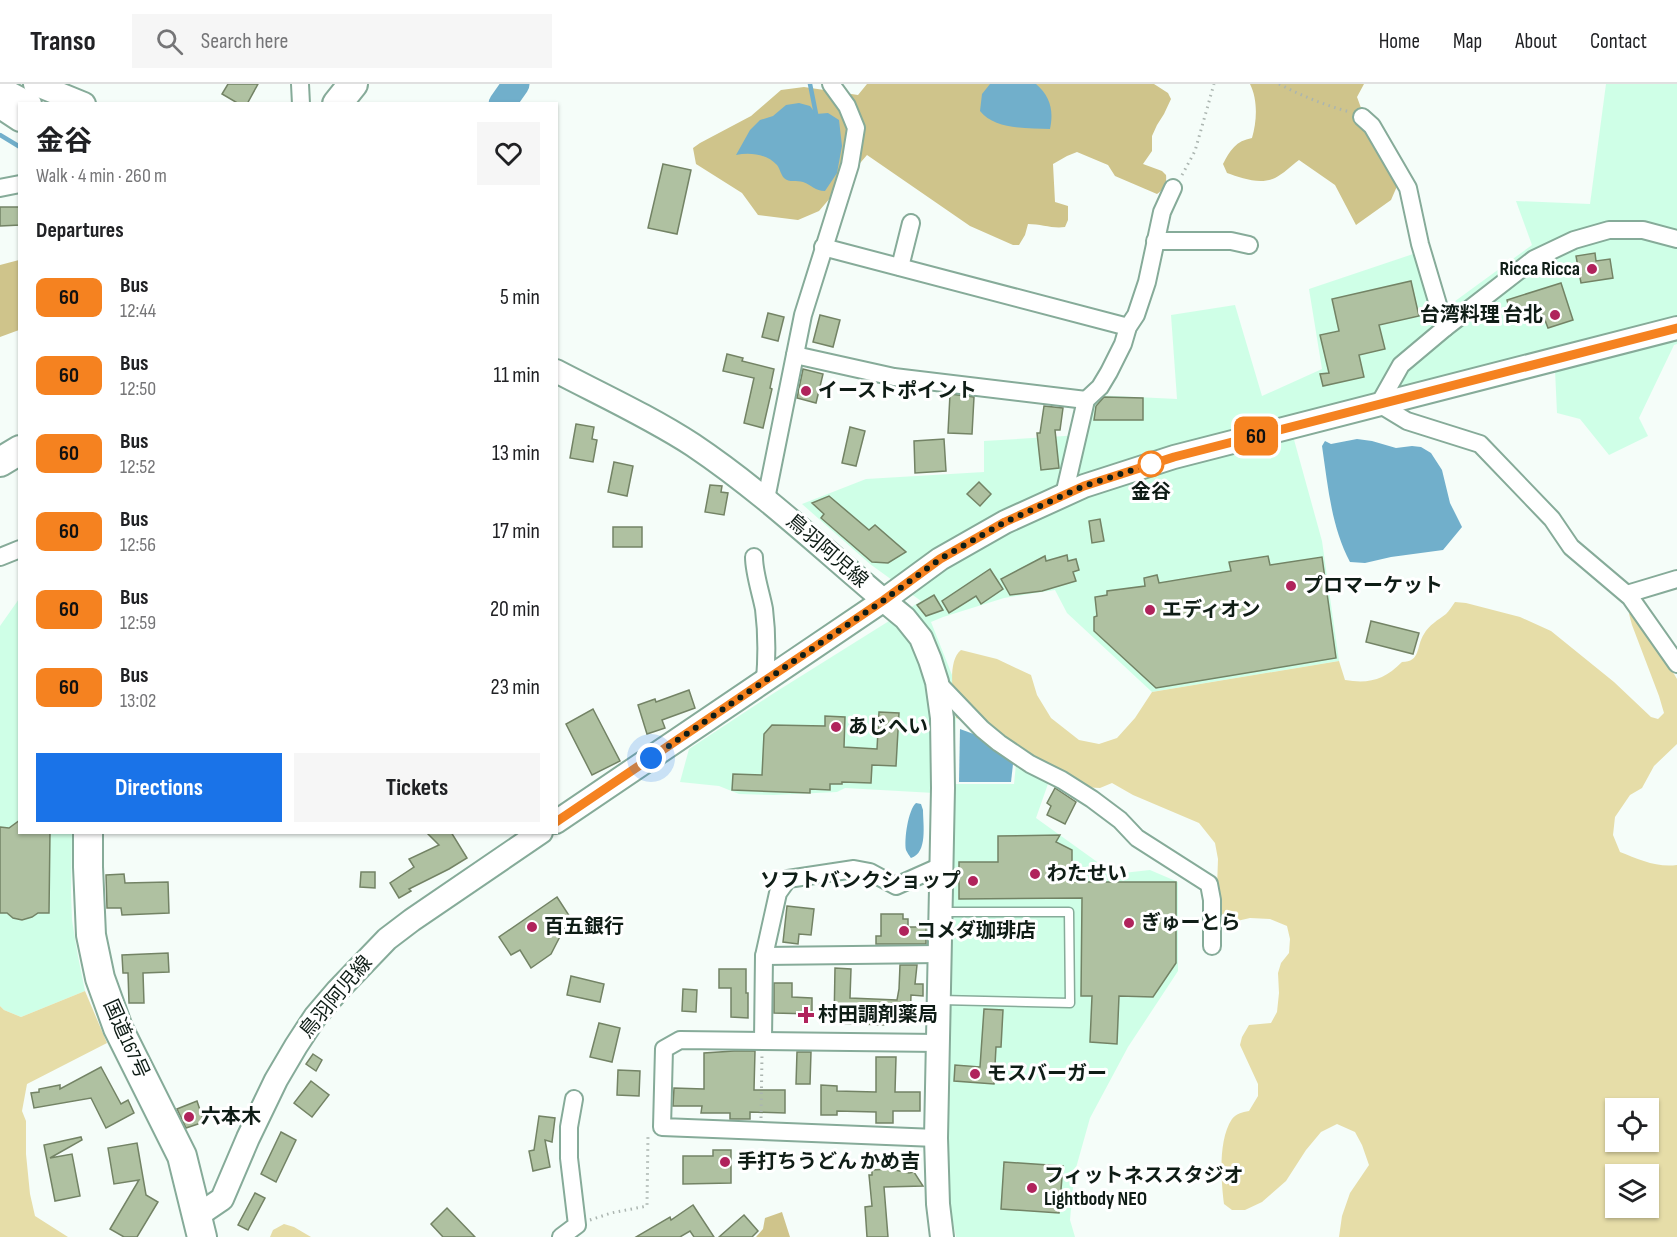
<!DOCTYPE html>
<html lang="en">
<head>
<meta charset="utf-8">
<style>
  body { margin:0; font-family:"Sofia Sans Condensed","Noto Sans JP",sans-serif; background:#f6f6f6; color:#202124; height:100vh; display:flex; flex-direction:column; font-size:22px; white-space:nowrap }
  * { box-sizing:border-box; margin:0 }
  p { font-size:20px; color:#757577 }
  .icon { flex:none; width:33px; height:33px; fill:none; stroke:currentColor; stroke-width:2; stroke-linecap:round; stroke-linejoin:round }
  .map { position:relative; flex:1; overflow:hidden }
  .drawer { position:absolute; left:18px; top:18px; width:540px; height:732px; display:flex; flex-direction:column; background:#fff; border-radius:0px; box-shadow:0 2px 4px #0004 }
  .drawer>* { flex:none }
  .badge { padding:0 12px; border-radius:9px; font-size:21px; line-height:39px }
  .buttons { position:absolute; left:1605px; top:1014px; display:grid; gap:12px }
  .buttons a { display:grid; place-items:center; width:54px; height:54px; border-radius:0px; background:#fff; box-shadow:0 2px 4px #0004; font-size:30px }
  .you { position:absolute; width:30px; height:30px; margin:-15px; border:4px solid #fff; border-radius:50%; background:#1a73e8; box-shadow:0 0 0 9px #1a73e833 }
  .map>.badge { position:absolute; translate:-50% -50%; box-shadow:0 0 0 3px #fff }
  h2 { padding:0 18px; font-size:22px; line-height:54px }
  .round { display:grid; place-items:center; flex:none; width:63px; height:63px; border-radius:0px; background:#f6f6f6 }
  .summary { display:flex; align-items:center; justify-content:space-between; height:102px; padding:0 18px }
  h1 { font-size:28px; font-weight:700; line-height:45px }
  .button { display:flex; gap:12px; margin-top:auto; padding:12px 18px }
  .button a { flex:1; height:69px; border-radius:0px; background:#1a73e8; color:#fff; font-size:24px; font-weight:700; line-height:69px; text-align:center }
  .button a+a { background:#f6f6f6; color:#202124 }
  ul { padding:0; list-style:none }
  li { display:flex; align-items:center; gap:18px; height:78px; padding:0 18px }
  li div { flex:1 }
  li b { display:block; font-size:22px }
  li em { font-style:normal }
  li .badge { min-width:66px; font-weight:700; text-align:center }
  header { display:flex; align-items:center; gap:36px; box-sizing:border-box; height:84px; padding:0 30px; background:#fff; border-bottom:2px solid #e0e0e0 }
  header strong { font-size:28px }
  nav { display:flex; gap:33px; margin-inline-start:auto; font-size:21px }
  .search { width:420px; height:54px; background:#f6f6f6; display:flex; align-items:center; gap:15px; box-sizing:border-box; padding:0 21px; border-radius:0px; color:#757577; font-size:22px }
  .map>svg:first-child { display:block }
  .built { fill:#cfffe7 }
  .green { fill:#e6dda8; fill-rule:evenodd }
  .forest { fill:#cfc48b }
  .water { fill:#71afcb }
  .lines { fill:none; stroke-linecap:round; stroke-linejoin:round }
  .stream { stroke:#71afcb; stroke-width:4.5 }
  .river { stroke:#71afcb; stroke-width:27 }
  .building { fill:#afc1a1; stroke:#738365; stroke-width:1.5 }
  .lane-casing { stroke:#86ab99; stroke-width:11 }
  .street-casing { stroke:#86ab99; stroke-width:20 }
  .secondary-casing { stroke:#86ab99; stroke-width:26 }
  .highway-casing { stroke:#86ab99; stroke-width:32 }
  .path { stroke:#abb5b0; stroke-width:3; stroke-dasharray:1.5 4.5; stroke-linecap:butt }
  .lane { stroke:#fff; stroke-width:8 }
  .street { stroke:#fff; stroke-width:16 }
  .secondary { stroke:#fff; stroke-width:22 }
  .highway { stroke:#fff; stroke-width:28 }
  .line-casing { stroke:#fff; stroke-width:14 }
  .line { stroke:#f58220; stroke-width:9 }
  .walk { stroke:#0f1d16; stroke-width:6; stroke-dasharray:0 10.8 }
  .poi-dot { fill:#b0235c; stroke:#fff; stroke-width:2 }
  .stop-dot { fill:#fff; stroke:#f58220; stroke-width:3 }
  .labels { text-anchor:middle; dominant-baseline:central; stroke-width:6; stroke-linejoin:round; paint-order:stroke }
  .poi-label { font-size:20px; font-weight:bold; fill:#0f1d16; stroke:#fff; text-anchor:start }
  .stop-label { font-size:20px; font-weight:bold; fill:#0f1d16; stroke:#fff }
  .street-label { font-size:20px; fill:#0f1d16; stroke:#fff }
</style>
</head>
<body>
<header>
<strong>Transo</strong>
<div class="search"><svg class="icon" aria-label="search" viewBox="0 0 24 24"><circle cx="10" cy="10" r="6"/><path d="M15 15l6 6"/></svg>Search here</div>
<nav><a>Home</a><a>Map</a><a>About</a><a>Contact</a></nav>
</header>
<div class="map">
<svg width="1677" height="1153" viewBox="0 0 1677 1153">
  <rect width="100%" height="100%" fill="#f5fdf9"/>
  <g class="built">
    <path d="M1606,0H1677V260L1674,261L1639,334L1648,352L1609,371L1580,335L1557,329L1555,286L1293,352L1322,457L1339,577L1152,608L1067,529L1055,506L1004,514L943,533L931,538L952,591L956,634L953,700H1014L1016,680L1049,697L1036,734L1114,790L1150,786L1178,798V887L1128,963L1090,1034L1074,1091L1070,1136L1075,1153H956L949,1117L947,1073L951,917L952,710L845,704L837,708L774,711L739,710L719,702L680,698L689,665L774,609L921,517L870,480L802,420L866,395L984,388V357L1081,351L1095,311L1177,315L1171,231L1235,221L1262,312L1322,285L1309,205L1422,167L1447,223L1532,161L1516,117L1590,120Z"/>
    <path d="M19,515L20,748L72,749L71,808L72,836L78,872L85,907L21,933L4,926L0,922V542Z"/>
  </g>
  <g class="green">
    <path d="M1455,518L1466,519L1520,533L1551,547L1614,598L1651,633L1658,635L1664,629L1659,612L1632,541L1629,530L1631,528L1645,541L1677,595V660L1654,682L1642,704L1630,711L1615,733L1613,751L1620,768C1638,775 1657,784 1677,781V1153H1339L1342,1132L1350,1109L1369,1081L1362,1061L1355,1048L1337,1040L1321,1048L1306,1066L1286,1097L1262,1118L1245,1126H1232L1224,1120C1221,1096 1218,1056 1232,1035C1236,1030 1242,1028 1249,1027L1258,1012V1000L1240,961L1242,953L1249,941L1271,939L1277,928L1279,909L1278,889L1281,879L1289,869L1290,855L1287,842L1270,835L1250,834L1224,840L1216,833L1218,775L1215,759L1199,739L1133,711L1112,699L1100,704L1082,703L975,640L956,634C954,616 946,578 961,566L997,575L1031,591L1037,611L1051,634L1079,656L1099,660L1117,654L1135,634L1152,608L1339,577L1345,596C1369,600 1384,596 1402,578C1421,578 1416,562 1424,550C1429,541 1438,536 1446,530C1449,527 1452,522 1455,518ZM1616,1024H1648V1058H1616ZM1616,1090H1648V1124H1616Z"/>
    <path d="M85,907L107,959L27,1000L22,1027L26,1037V1070L30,1110L35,1132L68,1153H0V922L4,926L21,933Z"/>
    <path d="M284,1140L294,1143L311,1153H270L273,1146Z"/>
  </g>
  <g class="forest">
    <path d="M867,0H1154L1168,9L1171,15L1164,30L1157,41L1152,52V67L1143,80L1162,87L1166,91C1167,99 1164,105 1157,110L1115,92L1108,81L1077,68L1067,72L1053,80L1055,118L1068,122V136L1065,143C1053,145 1041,140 1028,140L1025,151L1019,161H1013L970,142L867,71L819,127L798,136L758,131L742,109L696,80L693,64L700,59L751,32L781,6L804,3L858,11Z"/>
    <path d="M1250,0H1364L1357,13L1364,32L1398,100L1391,116L1356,141L1335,101L1299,76C1291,82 1283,90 1275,94C1260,101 1241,94 1227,89L1223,80C1230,66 1236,57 1252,54C1257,37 1258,16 1250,0Z"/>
    <path d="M19,176V246L0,253V181Z"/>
    <path d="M782,1128L790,1153H756L763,1145L765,1134Z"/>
  </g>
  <g class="water">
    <path d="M990,0H1036C1050,12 1054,26 1050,45C1028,44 995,46 980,27L982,10Z"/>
    <path d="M799,19L810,22L816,30L828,29L839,36L842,62L837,89L825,107C815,107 812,101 803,98C797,96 789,99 784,94C781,91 780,85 777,81C767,70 750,68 736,71L750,46L760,36L773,32L786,21Z"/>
    <path d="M1357,355L1372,357L1396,364L1412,362L1421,363L1431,369L1442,386L1450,419L1462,443L1443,466L1391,473L1365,479L1350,478C1331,442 1328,402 1322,362L1325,357L1331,360Z"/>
    <path d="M960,645L979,652L1013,680L1011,698H959Z"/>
    <path d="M916,719L921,720L923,726C923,740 928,769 911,774C910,773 907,768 906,766C904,756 908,726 916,719Z"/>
  </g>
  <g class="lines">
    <g class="stream">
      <path d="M810,0L816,30"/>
      <path d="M0,51L20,63"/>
    </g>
    <path class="river" d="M502,20L516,0"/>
  </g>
  <g class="building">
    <path d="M228,0H258L247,20H239L222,10Z"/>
    <path d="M663,80L691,86L677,150L648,144Z"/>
    <path d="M0,123H20V141L0,142Z"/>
    <path d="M1595,169L1596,177L1610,175L1613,194L1581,199L1576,172Z"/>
    <path d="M1411,197L1419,232L1379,241L1385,265L1359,271L1364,293L1323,302L1320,290L1329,289L1320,251L1339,247L1332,215Z"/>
    <path d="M1561,199L1573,236L1548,244L1543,231L1513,239L1507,216Z"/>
    <path d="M768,229L784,233L778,257L762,253Z"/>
    <path d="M820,231L840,236L833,263L813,258Z"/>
    <path d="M727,270L743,274L742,277L774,285L770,304L772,305L763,344L744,339L754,294L723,287Z"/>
    <path d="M803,285L823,290L816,319L797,314Z"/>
    <path d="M950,310L974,313L972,350L948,349Z"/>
    <path d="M1104,313L1143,314V336H1094L1096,322Z"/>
    <path d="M1044,322L1063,324L1060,346H1055L1059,384L1041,386L1037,349H1040Z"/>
    <path d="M576,340L594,343L592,355L597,356L593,378L570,374Z"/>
    <path d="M850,343L865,347L856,382L842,379Z"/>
    <path d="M944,355L946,387L915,389L914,357Z"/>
    <path d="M614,378L633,382L627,412L608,408Z"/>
    <path d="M979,398L991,410L980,422L967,410Z"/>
    <path d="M710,401L722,402L721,408L728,409L724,431L705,428Z"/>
    <path d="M829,412L869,446L875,441L906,468L888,479L872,478L821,434L824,430L812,419Z"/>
    <path d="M1100,435L1104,457L1092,459L1089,437Z"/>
    <rect x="613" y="443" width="29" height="20"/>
    <path d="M1067,471L1068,477L1076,475L1079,486L1073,488L1076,497L1042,507L1010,511L1001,495L1045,472L1046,477Z"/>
    <path d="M1268,472L1270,481L1322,473L1336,574L1156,604L1094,547V533L1097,532L1095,513L1107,511V507L1145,502L1144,494L1157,491L1159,499L1231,487L1229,478Z"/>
    <path d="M990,485L1003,505L981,520L976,512L949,529L942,517Z"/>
    <path d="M934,511L943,526L926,532L917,521Z"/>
    <path d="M1371,537L1419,549L1413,570L1366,558Z"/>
    <path d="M689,606L695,624L662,636L665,644L647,650L638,621L655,615L656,618Z"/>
    <path d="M593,625L620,677L592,691L566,640Z"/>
    <path d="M879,628L899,629L896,682L872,681L871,699L842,698V700H830V706L810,705V709L732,706L733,690L762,691L764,650L772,641L825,642V632L845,633L844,663L877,665Z"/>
    <path d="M1055,704L1076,718L1065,740L1047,731L1051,722L1047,719Z"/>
    <path d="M20,736V748H50L49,829H38L32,833L22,836L13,834L7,829H0V743L9,744Z"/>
    <path d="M426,748H451L467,774L449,785L409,805L411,807L399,814L390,799L414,783L409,775L439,761Z"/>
    <path d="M1060,751L1056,758L1072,766V798H1176V879L1153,913L1119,912L1117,960L1090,958L1092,912H1081L1082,814L959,815V778H998V752Z"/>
    <path d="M361,788H375V804L360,803Z"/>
    <path d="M124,790L125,799L168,798L169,829L122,831L121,824H107L106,791Z"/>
    <path d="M557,813L570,833L551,870L531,884L520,866L511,871L499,853Z"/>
    <path d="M787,822L814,825L811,851L799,850L798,860L783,858Z"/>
    <path d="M881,830H903V835H908V843H926V860H876V852H881Z"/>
    <path d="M168,869L169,888L143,889L144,919H129L128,889H123L122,871Z"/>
    <path d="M900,881H917L915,900H923V912L911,911L910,939L884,938V941L834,939L835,884L851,885L850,914L897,916L899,905Z"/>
    <path d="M719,885H746V909H748V934L731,933V904H719Z"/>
    <path d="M571,892L604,900L600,918L567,911Z"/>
    <path d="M774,899H792V913L812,914V930L774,929Z"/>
    <path d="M683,905L697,906L696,928L682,927Z"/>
    <path d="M984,925L1003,926L1001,963H996L994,1000L954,997L955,981L980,983Z"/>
    <path d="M599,939L620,944L612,978L590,973Z"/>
    <path d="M734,967H755L754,1006H785V1029L750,1028V1035H730V1029H701L702,1022H673L674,1004L704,1005V969Z"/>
    <path d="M797,968H811L810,1000H796Z"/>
    <path d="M313,970L322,976L316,987L306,980Z"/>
    <path d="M876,973H896L895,1008H920V1027H893V1039H876V1028L837,1027V1031H821V1001L837,1002V1007L876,1008Z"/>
    <path d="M101,983L121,1020L128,1016L134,1029L106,1044L91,1014L34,1024L31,1009L39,1008V1005L60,1001V1005Z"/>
    <path d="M618,986L640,987L639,1012L617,1011Z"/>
    <path d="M311,997L329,1011L312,1033L294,1019Z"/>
    <path d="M197,1017L204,1038L186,1044L177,1025Z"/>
    <path d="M539,1032L555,1034L552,1058L545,1056L550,1083L533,1087L529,1067L534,1066Z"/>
    <path d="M281,1048L296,1056L276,1098L261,1090Z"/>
    <path d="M81,1053L82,1056L50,1074L72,1070L80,1112L55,1117L44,1061Z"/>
    <path d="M137,1059L146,1111L158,1118L137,1153H124L110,1145L139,1096L114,1100L108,1064Z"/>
    <path d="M713,1066H731V1099L683,1100V1072H713Z"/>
    <path d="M1004,1078L1063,1082L1059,1129L1001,1125Z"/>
    <path d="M890,1085L909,1089L914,1088L923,1102L884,1103L888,1153H867L865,1123L872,1122L869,1091H872V1086Z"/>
    <path d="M255,1109L265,1114L248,1146L238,1141Z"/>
    <path d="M693,1121L714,1153H694L690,1147L680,1153H636L670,1133L671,1136Z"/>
    <path d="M447,1124L475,1153H443L431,1140Z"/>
    <path d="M744,1131L758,1147L752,1153H719Z"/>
  </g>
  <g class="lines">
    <defs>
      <path id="lane" d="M940,916L1070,919L1069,828H943"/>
      <g id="street">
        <path d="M300,0L301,20"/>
        <path d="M1362,33L1372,42L1408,104L1420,160L1445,244"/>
        <path d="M0,104L20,100"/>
        <path d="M1677,155L1643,146H1609L1574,156L1534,175L1445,244L1401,281L1379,320L1407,337L1480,360L1552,435L1571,463L1630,513L1677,580"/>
        <path d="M1155,157H1231L1249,161"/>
        <path d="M823,163L1128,243"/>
        <path d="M900,183L911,139"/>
        <path d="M795,271L894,293L1086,316"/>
        <path d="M1064,411L1086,316L1100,303L1109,288L1123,260L1128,243L1136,231L1147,198L1162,128L1173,104"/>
        <path d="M766,415L803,231L850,81L856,44L847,22L831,0"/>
        <path d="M0,473L20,465"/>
        <path d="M754,473C754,489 761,509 764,525C767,549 767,572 765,596"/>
        <path d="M1627,510L1677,495"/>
        <path d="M937,598L982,645L999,659L1030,680L1062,696L1092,715L1120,736L1137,754L1209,800L1212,816V862"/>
        <path d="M764,872L940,870"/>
        <path d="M763,956L764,872L778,809L788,795L854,785L870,788L896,802L941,782"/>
        <path d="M936,1054L662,1043L664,965L680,956L938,959"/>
        <path d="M561,1153L577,1141L569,1074V1043L574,1015"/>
      </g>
      <g id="secondary">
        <path d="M35,0L84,20"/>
        <path d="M0,4L30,20"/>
        <path d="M0,23L20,36"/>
        <path d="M556,287C602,311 650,333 693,361C769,412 834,476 905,534L921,554L930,576L937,598L942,634L943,704L936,1054L938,1120L942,1153"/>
        <path d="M556,738L884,516L940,475L1005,438L1084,402L1174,373L1677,244"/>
        <path d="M197,1132L222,1115L248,1054L276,996L296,962L315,933L338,906L387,855L412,836L541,748"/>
      </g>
      <g id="highway">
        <path d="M337,20L353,0"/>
        <path d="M0,378L20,366"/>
        <path d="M88,748V783L91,851L100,894L118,944L182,1072L202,1153"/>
      </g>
    </defs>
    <use href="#lane" class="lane-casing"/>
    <use href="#street" class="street-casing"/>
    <use href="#secondary" class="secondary-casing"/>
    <use href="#highway" class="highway-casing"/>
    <g class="path">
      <path d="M1279,0C1302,12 1324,21 1350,28"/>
      <path d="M1182,91L1195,67L1214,0"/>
      <path d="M761,1034L762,971"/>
      <path d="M590,1136L611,1129L647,1122L648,1050H649"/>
    </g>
    <use href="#lane" class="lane"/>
    <use href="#street" class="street"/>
    <use href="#secondary" class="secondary"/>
    <use href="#highway" class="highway"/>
  </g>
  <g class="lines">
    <defs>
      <path id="line" d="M556,738L884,516L940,475L1005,438L1084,402L1174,373L1677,244"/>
    </defs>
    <use href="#line" class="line-casing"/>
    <use href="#line" class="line"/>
    <path class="walk" d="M651,674L884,516L940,475L1005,438L1084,402L1151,380"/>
  </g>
  <g class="poi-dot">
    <circle cx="1592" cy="185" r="6"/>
    <circle cx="1555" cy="231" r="6"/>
    <circle cx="806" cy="307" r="6"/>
    <circle cx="1291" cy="502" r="6"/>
    <circle cx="1150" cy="526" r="6"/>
    <circle cx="836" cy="643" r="6"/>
    <circle cx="1035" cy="790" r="6"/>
    <circle cx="973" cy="797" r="6"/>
    <circle cx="1129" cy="839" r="6"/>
    <circle cx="532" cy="843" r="6"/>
    <circle cx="904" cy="847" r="6"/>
    <path d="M803 922h6v6h6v6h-6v6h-6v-6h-6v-6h6z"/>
    <circle cx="975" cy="990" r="6"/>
    <circle cx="189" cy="1033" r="6"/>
    <circle cx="725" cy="1078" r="6"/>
    <circle cx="1032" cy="1104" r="6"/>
  </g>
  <circle class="stop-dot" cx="1151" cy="380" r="12"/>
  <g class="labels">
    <g class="poi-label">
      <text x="1580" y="185" text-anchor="end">Ricca Ricca</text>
      <text x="1543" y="231" text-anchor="end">台湾料理 台北</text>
      <text x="818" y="307">イーストポイント</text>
      <text x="1303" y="502">プロマーケット</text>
      <text x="1162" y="526">エディオン</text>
      <text x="848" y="643">あじへい</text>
      <text x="1047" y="790">わたせい</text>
      <text x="961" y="797" text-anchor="end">ソフトバンクショップ</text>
      <text x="1141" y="839">ぎゅーとら</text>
      <text x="544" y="843">百五銀行</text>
      <text x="916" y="847">コメダ珈琲店</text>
      <text x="818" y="931">村田調剤薬局</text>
      <text x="987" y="990">モスバーガー</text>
      <text x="201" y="1033">六本木</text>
      <text x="737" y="1078">手打ちうどん かめ吉</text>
      <text x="1044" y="1092">フィットネススタジオ<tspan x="1044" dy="23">Lightbody NEO</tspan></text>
    </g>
    <g class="stop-label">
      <text x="1151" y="408">金谷</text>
    </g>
    <g class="street-label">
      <text transform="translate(827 467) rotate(41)">鳥羽阿児線</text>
      <text transform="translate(336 913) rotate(-50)">鳥羽阿児線</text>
      <text transform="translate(126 955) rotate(66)">国道167号</text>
    </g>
  </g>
</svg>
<div class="buttons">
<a><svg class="icon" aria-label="locate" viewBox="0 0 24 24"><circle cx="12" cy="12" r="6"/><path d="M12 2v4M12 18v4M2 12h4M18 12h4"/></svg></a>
<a><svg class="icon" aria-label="layers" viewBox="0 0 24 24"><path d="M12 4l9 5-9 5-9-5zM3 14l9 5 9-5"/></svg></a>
</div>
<div class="you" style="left:651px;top:674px"></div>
<b class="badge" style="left:1256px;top:352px;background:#f58220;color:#111">60</b>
<section class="drawer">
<div class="summary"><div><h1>金谷</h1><p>Walk · 4 min · 260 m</p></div><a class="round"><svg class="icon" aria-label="heart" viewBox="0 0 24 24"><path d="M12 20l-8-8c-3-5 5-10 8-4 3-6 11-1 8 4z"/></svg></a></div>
<h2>Departures</h2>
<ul>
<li><span class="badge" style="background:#f58220;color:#111">60</span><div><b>Bus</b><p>12:44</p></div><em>5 min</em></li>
<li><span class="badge" style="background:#f58220;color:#111">60</span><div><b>Bus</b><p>12:50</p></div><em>11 min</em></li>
<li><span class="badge" style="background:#f58220;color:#111">60</span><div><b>Bus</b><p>12:52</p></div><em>13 min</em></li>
<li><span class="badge" style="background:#f58220;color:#111">60</span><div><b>Bus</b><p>12:56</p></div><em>17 min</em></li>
<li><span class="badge" style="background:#f58220;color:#111">60</span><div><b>Bus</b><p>12:59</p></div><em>20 min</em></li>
<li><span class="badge" style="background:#f58220;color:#111">60</span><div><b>Bus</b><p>13:02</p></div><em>23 min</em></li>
</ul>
<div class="button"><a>Directions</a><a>Tickets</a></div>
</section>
</div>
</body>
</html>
